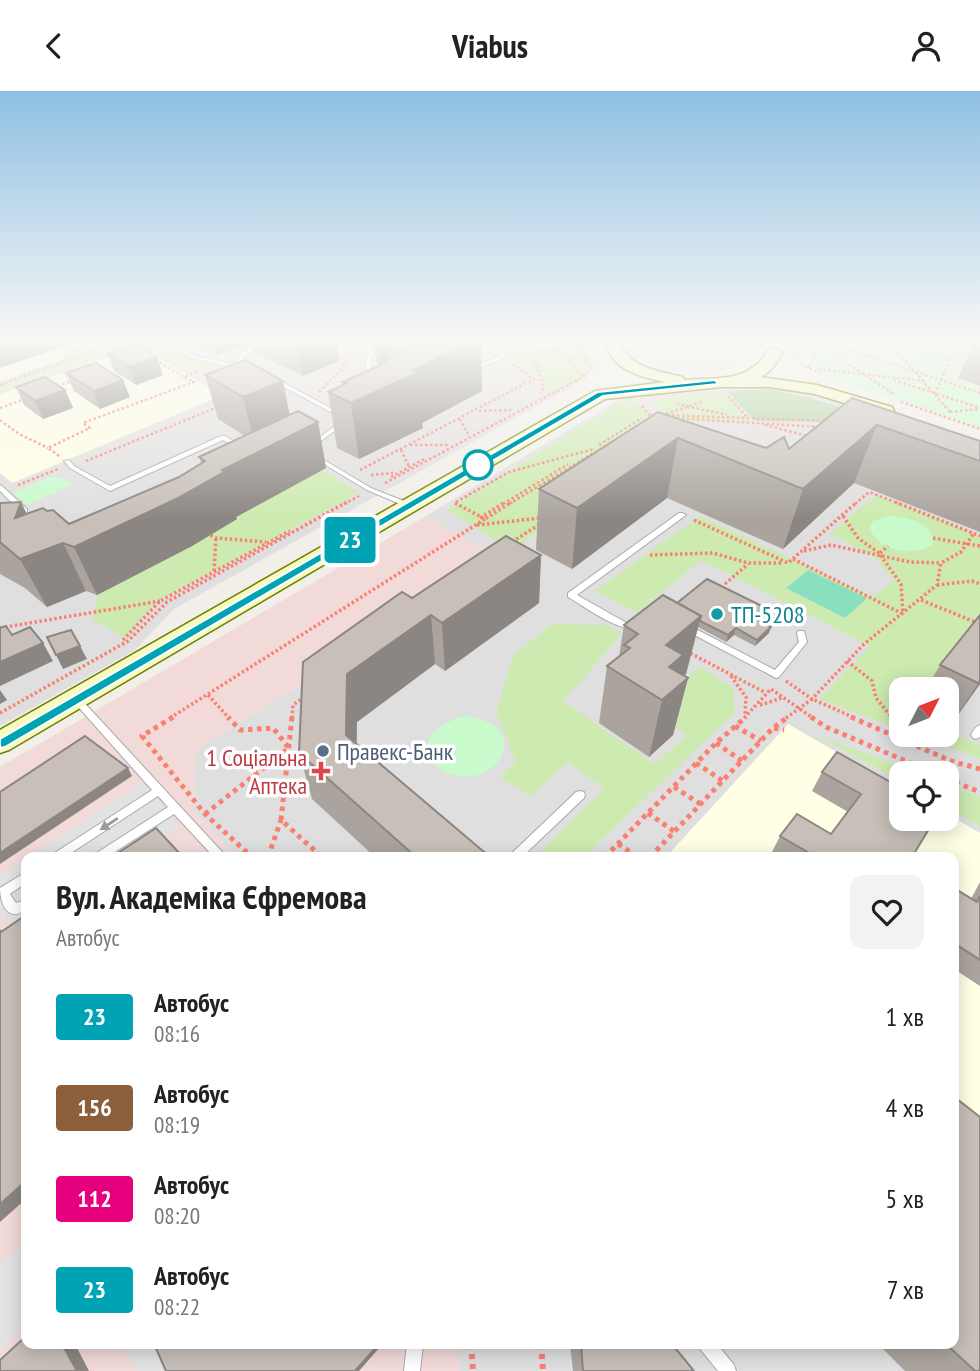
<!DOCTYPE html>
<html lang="uk">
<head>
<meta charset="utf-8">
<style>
  body { margin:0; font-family:"PT Sans Narrow",sans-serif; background:#f2f2f2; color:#222; height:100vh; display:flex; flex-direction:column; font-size:26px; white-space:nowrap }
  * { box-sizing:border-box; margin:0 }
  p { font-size:23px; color:#767676 }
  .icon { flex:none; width:38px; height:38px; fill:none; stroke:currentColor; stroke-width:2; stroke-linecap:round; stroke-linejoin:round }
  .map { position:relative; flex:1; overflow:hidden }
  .side { position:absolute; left:21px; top:761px; width:938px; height:497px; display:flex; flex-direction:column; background:#fff; border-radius:14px; box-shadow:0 4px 18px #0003 }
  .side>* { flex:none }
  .badge { padding:0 14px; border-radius:5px; font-size:24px; line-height:46px }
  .needle { width:46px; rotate:48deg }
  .fabs { position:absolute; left:889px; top:586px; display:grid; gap:14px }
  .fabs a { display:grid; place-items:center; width:70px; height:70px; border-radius:14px; background:#fff; box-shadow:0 4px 18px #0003; font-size:35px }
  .map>.badge { position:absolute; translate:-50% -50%; box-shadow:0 0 0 4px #fff }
  .round { display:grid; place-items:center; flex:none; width:74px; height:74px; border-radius:14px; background:#f2f2f2 }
  .summary { display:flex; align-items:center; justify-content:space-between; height:119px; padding:0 35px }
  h1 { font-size:33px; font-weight:700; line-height:52px }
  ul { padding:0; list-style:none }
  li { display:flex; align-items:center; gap:21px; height:91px; padding:0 35px }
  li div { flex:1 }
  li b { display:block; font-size:26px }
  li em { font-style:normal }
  li .badge { min-width:77px; font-weight:700; text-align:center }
  header { display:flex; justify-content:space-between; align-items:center; height:91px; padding:0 35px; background:#fff; font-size:32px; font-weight:700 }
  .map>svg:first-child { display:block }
  .residential { fill:#e0dfdf; fill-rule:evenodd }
  .commercial { fill:#f2dad9 }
  .education { fill:#ffffe5 }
  .grass { fill:#cdebb0 }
  .forest { fill:#add19e }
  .park { fill:#c8facc }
  .pitch { fill:#88e0be }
  .parking { fill:#e2e2e2 }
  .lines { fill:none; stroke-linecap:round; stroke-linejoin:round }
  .service-casing { stroke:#a9a9a9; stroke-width:2 }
  .secondary-casing { stroke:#707d05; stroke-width:3 }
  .path-far3 { stroke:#fa8072; stroke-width:2.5; stroke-dasharray:2.5 2.5; stroke-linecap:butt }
  .path-far2 { stroke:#fa8072; stroke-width:3.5; stroke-dasharray:2.5 2.5; stroke-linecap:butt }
  .path-far1 { stroke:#fa8072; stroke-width:5; stroke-dasharray:4.5 4.5; stroke-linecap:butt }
  .path { stroke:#fa8072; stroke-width:6; stroke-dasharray:5 5; stroke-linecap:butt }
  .service { fill:#fff; fill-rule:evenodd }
  .secondary { fill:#f7fabf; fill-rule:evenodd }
  .wall { fill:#aba49e }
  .shaded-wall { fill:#8b8681 }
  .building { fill:#c7bfb8; stroke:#8b8681; stroke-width:2 }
  .oneway { fill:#9c9c9c }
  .line { fill:#00a3b4; stroke:#fff; stroke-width:2 }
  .stop-dot { fill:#fff; stroke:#00a3b4; stroke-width:3.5 }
  .culture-dot { fill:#0f9aa8; stroke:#fff; stroke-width:2.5 }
  .service-dot { fill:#5c6f8a; stroke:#fff; stroke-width:2.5 }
  .health-dot { fill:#e0444e; stroke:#fff; stroke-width:2.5 }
  .labels { text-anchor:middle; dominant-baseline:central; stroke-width:7; stroke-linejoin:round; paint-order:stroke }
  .culture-label { font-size:24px; fill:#0d838f; stroke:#fff; text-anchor:start }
  .service-label { font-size:24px; fill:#4e5e75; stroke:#fff; text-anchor:start }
  .health-label { font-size:24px; fill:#be3a42; stroke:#fff; text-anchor:end }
</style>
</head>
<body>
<header><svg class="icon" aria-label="back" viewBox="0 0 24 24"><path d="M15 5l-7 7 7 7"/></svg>Viabus<svg class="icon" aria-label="person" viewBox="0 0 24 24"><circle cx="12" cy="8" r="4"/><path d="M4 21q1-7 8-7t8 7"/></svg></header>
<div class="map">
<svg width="980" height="1280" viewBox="0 0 980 1280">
  <rect width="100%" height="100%" fill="#f2efe9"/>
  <g class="residential">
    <path d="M0,250H592L600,276L584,289L174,518L135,559L0,635Z"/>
    <path d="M731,295L774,296L832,308L980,359V1280H459V1253H954V766H236L193,720L196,659L501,470L426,425L623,306L647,301ZM901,598H947V644H901ZM901,682H947V728H901Z"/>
  </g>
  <path class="commercial" d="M426,425L502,469L196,659L193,720L236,766H26V1253H459V1280H0V676Z"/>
  <g class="education">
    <path d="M0,250H98L62,261L68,266L0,290Z"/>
    <path d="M140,256L223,304L12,392L0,382V303Z"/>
    <path d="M788,633L901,698V728H947V723L980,742V1035L954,1016V766H666Z"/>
  </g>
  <g class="grass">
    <path d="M131,250L158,253L217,273L189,284L139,256L0,303V291L67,267L62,261L80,254L96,262Z"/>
    <path d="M506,250H578L589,270L583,286L551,306L543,288L506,268L512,264L506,255Z"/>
    <path d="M719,300L669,330L650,309Z"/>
    <path d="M722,301L752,331H671Z"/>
    <path d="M628,306L678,340L513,459L447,419Z"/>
    <path d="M322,379L359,402L159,509L125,548L92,527L97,504L237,429L235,426Z"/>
    <path d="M876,403L980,444V523L973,531L980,535L969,542L924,598H901V639L819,608L870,555L701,469L637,522L595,500L700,425L873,506L894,489L873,465L830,443Z"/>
    <path d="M552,533L607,534L622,543L563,610L654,673L687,645L661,625L666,601L701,576L733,597L735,621L584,766H535L604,698L568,671L531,705L500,686L516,670L496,622L513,565Z"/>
    <path d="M947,641L980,654V668L916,644H947Z"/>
    <path d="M817,644L918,682H901V691Z"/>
    <path d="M947,693L980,706V735L947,717Z"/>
  </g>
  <path class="forest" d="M769,298L811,307L859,322L850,331L755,330L727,300Z"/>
  <g class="park">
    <path d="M779,250H964L980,254V263L949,286L980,296V337L813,281L786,259Z"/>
    <path d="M51,386L66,388L73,394L27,414L12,402Z"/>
    <path d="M890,425C908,426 927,430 934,449L931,455C912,465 875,460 870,436L873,430Z"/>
    <path d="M466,625C542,636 490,709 441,678C407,657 439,630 466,625Z"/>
  </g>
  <path class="pitch" d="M808,479L867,507L845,527L786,497Z"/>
  <g class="parking">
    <path d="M624,250H746L750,260L746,268L735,275L719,280L678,281L640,270L628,262Z"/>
    <path d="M142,692L180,734L132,766H26V837L16,844L0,823V783Z"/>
    <path d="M26,1151V1236L0,1260V1174Z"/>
    <path d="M122,1253H155L171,1280H137Z"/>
  </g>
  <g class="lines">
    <defs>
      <g id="service">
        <path d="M150,250H157L200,266L234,273C244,253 268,249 289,250C269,258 250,251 239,275L244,276V278L242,279L196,268Z"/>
        <path d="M392,250H398L372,265L370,279L379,284V286H375L365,281L367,263Z"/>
        <path d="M476,250L499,256L508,265L480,277L452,261ZM478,253L495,258L501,264L480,273L459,261Z"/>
        <path d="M271,287H275L343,324L338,325L271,289Z"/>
        <path d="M341,331L346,332L315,354H311V352Z"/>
        <path d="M221,345H225L244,357L239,358L223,349L110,400L70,377L64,370L69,369L74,375L110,395Z"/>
        <path d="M314,363L371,397L414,414L410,416H407L367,399L312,366L311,365Z"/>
        <path d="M0,394L2,395L27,418V422L0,432V427L19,419L0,400Z"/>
        <path d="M679,422H682L686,424L577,504L625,531L637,534L638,536L637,538C615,539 587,517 568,506V502Z"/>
        <path d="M686,533L775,579L799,551L797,542L798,540H804L807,551L779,586L776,587L683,538L682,536Z"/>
        <path d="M76,605L79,606L224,763L225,766H214L174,723L107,766H94L95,763L168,716L158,705L65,766H52L53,763L152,699L73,610L71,608Z"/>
        <path d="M980,634V646L976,648L973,647L971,644C973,640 975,636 980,634Z"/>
        <path d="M580,700L584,701L585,704L584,707L522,766H510L511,763L576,701Z"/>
        <path d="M26,781V792L10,803L16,812L26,809V819C22,820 18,824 14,823C3,822 0,805 0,797Z"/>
        <path d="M407,1253H423L420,1280H404Z"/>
        <path d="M699,1253H717L734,1274L736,1280H718L701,1259Z"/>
      </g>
      <path id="secondary" d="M605,250H619C628,277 658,280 683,286L685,289C720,286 749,292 769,258L774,256L782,261C778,272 771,280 761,286L817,294L892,316L894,320L886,325L815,303L769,296H721L605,308L9,659L0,662V639L595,300L665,291C640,286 610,278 605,250Z"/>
    </defs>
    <use href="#service" class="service-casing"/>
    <use href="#secondary" class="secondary-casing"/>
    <g class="path-far3">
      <path d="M511,250L530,256"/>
      <path d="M528,250L544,296L541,303"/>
      <path d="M576,250L585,271"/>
      <path d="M811,250L827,251L980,302"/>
      <path d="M828,251L888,250L950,269"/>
      <path d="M889,251L950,321"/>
      <path d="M820,254L895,304"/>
      <path d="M561,259L583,286"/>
      <path d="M532,261L561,259"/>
      <path d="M790,262L808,277L821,282"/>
      <path d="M155,269L184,286"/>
      <path d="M809,277L820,254L814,250"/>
      <path d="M818,278L925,290"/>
      <path d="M894,289L980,317"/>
      <path d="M0,294L120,250"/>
      <path d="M53,297L74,289"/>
      <path d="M319,301L342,278L356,250"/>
      <path d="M935,303L950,269L970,253L960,250"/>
      <path d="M728,305L748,327"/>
      <path d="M901,311L980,338"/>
      <path d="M677,313L727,324"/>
      <path d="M642,315L652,327V331"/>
      <path d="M0,317L25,308"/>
      <path d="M479,320L513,319"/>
      <path d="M950,321L979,318"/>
      <path d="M666,323L704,310"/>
      <path d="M662,324L828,330"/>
      <path d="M672,327L821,336"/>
      <path d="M460,328L468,343"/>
      <path d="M0,329L19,343L48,357"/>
      <path d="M765,334L811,346"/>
      <path d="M410,354H448"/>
      <path d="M599,354L642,327"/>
      <path d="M401,359L409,376"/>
      <path d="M59,365L48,357L90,337L83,332L194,291L184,286L199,280"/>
      <path d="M86,370L220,315"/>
      <path d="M360,379L534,288L510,272"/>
      <path d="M371,384L393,382"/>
      <path d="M391,386L426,367"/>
      <path d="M385,392L583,286L590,277L580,250"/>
      <path d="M18,394L58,378"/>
      <path d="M456,411L509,381L594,358"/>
      <path d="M344,413L359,405"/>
      <path d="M503,413L568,373"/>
      <path d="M509,413L638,335"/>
      <path d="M855,413L869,401L900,413"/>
    </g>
    <g class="path-far2">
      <path d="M895,411L980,445"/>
      <path d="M455,412L485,428L512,411"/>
      <path d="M843,425L858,447L879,462L901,493L903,523"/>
      <path d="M480,427L505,411"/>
      <path d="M694,429L788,472L857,411"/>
      <path d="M477,434L541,427"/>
      <path d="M206,442L216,447L266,451"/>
      <path d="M933,447L980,455"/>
      <path d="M512,451L540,433"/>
      <path d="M804,460L831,454L910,471L941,472"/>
      <path d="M880,462L888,455"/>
      <path d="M650,464L713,462L748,472H783"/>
      <path d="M793,468L903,523"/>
      <path d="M214,480L216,447"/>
      <path d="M725,493L748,473"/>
      <path d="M937,494L972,490L980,493"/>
      <path d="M921,509L980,533"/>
      <path d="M0,537L160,510"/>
      <path d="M123,549L160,510L290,440"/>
      <path d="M686,560L766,602"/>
      <path d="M847,570L872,590L876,607L892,627"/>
      <path d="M731,585L746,606L745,624"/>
      <path d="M786,590L812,608L864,553L937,494L941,472L961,461L974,442"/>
      <path d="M208,604L229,627"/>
      <path d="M760,614L782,607"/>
      <path d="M0,622L128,550L167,511L347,411"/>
      <path d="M170,627L485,428"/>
      <path d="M292,627L293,614L303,607"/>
      <path d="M744,627L771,598L813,627"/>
      <path d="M786,627L812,608L855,627"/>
    </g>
    <g class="path-far1">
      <path d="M173,626L142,645L205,723L252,766"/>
      <path d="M292,626L281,729L322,766"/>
      <path d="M811,626L826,636L934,682"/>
      <path d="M851,626L951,670L980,678"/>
      <path d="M891,626L901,639"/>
      <path d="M735,635L761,650"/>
      <path d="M774,637L784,639"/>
      <path d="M716,652L742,670"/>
      <path d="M696,672L723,690"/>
      <path d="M947,688L980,701"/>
      <path d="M674,696L702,714"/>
      <path d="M648,722L675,741"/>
      <path d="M205,723L289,657L273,637L240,639L228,626"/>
      <path d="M618,753L638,766"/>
      <path d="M268,766L281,729"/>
      <path d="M605,766L716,652L746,626"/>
      <path d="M650,766L773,637L788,626"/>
    </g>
    <g class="path">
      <path d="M471,1253L473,1280"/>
      <path d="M541,1253L543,1280"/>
    </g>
    <use href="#service" class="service"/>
    <use href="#secondary" class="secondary"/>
  </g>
  <g class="wall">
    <path d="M194,250H336L339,270L303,285L255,262L253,254L246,257L241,255L217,264L195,252Z"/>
    <path d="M373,250H481L482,300L422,332L423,337L359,368L337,357L328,301L344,294L343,291L378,275L376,270Z"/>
    <path d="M975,250H980V295L958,287Z"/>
    <path d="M108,263L163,284L136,294L114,280Z"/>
    <path d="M66,282L130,306L100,318L74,300Z"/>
    <path d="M205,284L290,324L318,331L326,377L236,426L237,428L192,455L97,504L86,500L47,516L25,497L0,483V412L27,423L69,433L179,386L201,372L199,366L245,345L218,328Z"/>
    <path d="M16,296L65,299L73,317L43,328L24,314Z"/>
    <path d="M852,307L980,350V441L854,392L783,458L667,407L572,478L536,459L539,398L658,321L766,357L789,358Z"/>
    <path d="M541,464L539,512L445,580L435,573L357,631L356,653L490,766H375L312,708L299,662L412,507Z"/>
    <path d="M677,512L767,525L762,531L769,542L755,555L734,544L726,551L698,536L686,583L684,584L688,587L673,644L649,666L599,632L607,575L619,566L624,534Z"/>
    <path d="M980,524V593L947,639V598H926L940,574Z"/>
    <path d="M837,661L912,766H778L771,763L780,745L831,743L848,721L812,700L822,681Z"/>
    <path d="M980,791V895L954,878V797L971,808Z"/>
    <path d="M957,1008L980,1280H905L878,1253H954V1010Z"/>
    <path d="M570,1253H672L694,1280H573Z"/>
  </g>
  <g class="shaded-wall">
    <path d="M23,250H73L74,252L0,277V257Z"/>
    <path d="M213,250H240L241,255L217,264Z"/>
    <path d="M244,250H253V254L246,257Z"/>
    <path d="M296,250H336L339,270L303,285Z"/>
    <path d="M376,250H386L388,275L387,271L383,269L384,277L379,278Z"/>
    <path d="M474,250H481L482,300L422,332L423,337L359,368L351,312L413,279Z"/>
    <path d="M157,266L163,284L136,294L129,276Z"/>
    <path d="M123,289L130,306L100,318L94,300Z"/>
    <path d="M283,290L292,335L254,351L243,306Z"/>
    <path d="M65,299L73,317L43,328L35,310Z"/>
    <path d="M318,331L326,377L236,426L237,428L192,455L97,504L74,456Z"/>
    <path d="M877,334L854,392L783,458L803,398Z"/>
    <path d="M678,347L667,407L572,478L577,417Z"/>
    <path d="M21,411L45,459L63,452L86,500L47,516L20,468L15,427Z"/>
    <path d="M541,464L539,512L445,580L442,532Z"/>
    <path d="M770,519L767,525L756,536L758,529Z"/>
    <path d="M431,524L435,573L357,631L356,691L346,644L347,583Z"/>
    <path d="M701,525L686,583L676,591L688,587L673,644L649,666L662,609L666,554Z"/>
    <path d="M771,536L769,542L755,555L757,549Z"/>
    <path d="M736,537L734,544L726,551L728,544Z"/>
    <path d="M43,552L53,570L0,595V571Z"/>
    <path d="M80,555L87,568L63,578L56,564Z"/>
    <path d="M980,590V593L947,639Z"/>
    <path d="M0,599L7,609L0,613Z"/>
    <path d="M128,677L132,685L0,773V762Z"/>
    <path d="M26,1090V1108L0,1131V1113Z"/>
    <path d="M62,1253H75L89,1280H77Z"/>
    <path d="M378,1253L381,1255L359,1280H355Z"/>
  </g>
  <g class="building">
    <path d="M0,250H23L0,257Z"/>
    <path d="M419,250H474L413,279L419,281L351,312L328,301L347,292L343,291L387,271L383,269L421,252Z"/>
    <path d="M135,253L157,266L129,276L108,263Z"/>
    <path d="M245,269L283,290L243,306L205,284Z"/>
    <path d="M96,272L123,289L94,300L66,282Z"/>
    <path d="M45,286L65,299L35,310L16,296Z"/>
    <path d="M852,307L980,350V370L877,334L803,398L678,347L577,417L539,398L658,321L766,357L784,346L789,358Z"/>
    <path d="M298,320L318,331L222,379L224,381L176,408L74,456L63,452L20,468L0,451V412L21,411L15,427L43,417L47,420L53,419L69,433L179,386L205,370L199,366Z"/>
    <path d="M506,445L541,464L442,532L431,524L347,583L346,644L490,766H416L299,662L303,571L402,501L412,507Z"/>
    <path d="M707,488L770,519L758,529L771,536L757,549L736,537L728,544L700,530L701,525L677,512Z"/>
    <path d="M663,504L701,525L666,554L683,564L669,576L688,587L662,609L607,575L630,557L624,554L638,543L624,534Z"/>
    <path d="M980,524V590L978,592L940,574Z"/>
    <path d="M6,535L12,544L30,536L43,552L0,571V537Z"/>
    <path d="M71,539L80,555L56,564L47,546Z"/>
    <path d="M85,645L128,677L0,762V701Z"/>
    <path d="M837,661L901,697V728H935L912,766H816L780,745L797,723L831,743L861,703L822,681Z"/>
    <path d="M156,737L183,766H112Z"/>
    <path d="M954,797L977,811L980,805V869L954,852Z"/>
    <path d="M26,824V1090L0,1113V839L1,841Z"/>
    <path d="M957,1008L980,1026V1280H975L946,1253H954V1186L957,1180L954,1178V1013Z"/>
    <path d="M26,1245V1253H62L77,1280H0V1269Z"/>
    <path d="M154,1253H379L355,1280H166Z"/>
    <path d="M581,1253H672L694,1280H583Z"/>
  </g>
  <defs><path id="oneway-solid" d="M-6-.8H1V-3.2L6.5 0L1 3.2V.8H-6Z" transform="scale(1.75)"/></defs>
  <use class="oneway" href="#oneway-solid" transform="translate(109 733) rotate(147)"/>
  <linearGradient id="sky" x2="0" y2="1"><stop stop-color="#8fc0e4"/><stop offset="0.58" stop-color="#f9f8f5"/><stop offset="1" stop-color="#f9f8f5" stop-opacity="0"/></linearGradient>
  <rect width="980" height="429" fill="url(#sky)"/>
  <path class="line" d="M715,289L718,293L603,305L5,656L0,657V648L598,301Z"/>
  <circle class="stop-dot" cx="478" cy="374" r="14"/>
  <circle class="culture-dot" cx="717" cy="523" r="7"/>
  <circle class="service-dot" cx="323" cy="660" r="7"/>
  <path class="health-dot" d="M317.5 669.5h7v7h7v7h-7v7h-7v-7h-7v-7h7z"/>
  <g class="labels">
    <g class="culture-label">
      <text x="731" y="523">ТП-5208</text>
    </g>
    <g class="service-label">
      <text x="337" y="660">Правекс-Банк</text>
    </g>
    <g class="health-label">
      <text x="307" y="666">1 Соціальна<tspan x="307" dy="28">Аптека</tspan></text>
    </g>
  </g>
</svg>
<div class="fabs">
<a><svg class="needle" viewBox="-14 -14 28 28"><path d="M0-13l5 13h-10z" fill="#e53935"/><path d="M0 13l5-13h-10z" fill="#767676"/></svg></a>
<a><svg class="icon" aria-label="locate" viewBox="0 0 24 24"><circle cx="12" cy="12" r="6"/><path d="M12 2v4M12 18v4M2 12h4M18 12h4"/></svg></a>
</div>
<b class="badge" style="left:350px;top:449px;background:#00a3b4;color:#fff">23</b>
<section class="side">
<div class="summary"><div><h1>Вул. Академіка Єфремова</h1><p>Автобус</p></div><a class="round"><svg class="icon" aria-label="heart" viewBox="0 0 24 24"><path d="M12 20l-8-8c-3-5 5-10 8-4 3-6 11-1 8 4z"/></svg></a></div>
<ul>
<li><span class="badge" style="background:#00a3b4;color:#fff">23</span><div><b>Автобус</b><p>08:16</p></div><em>1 хв</em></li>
<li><span class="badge" style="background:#8b5e3c;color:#fff">156</span><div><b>Автобус</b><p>08:19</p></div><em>4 хв</em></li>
<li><span class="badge" style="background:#e6007e;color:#fff">112</span><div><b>Автобус</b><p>08:20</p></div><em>5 хв</em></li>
<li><span class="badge" style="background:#00a3b4;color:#fff">23</span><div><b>Автобус</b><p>08:22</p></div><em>7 хв</em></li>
</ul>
</section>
</div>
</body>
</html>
